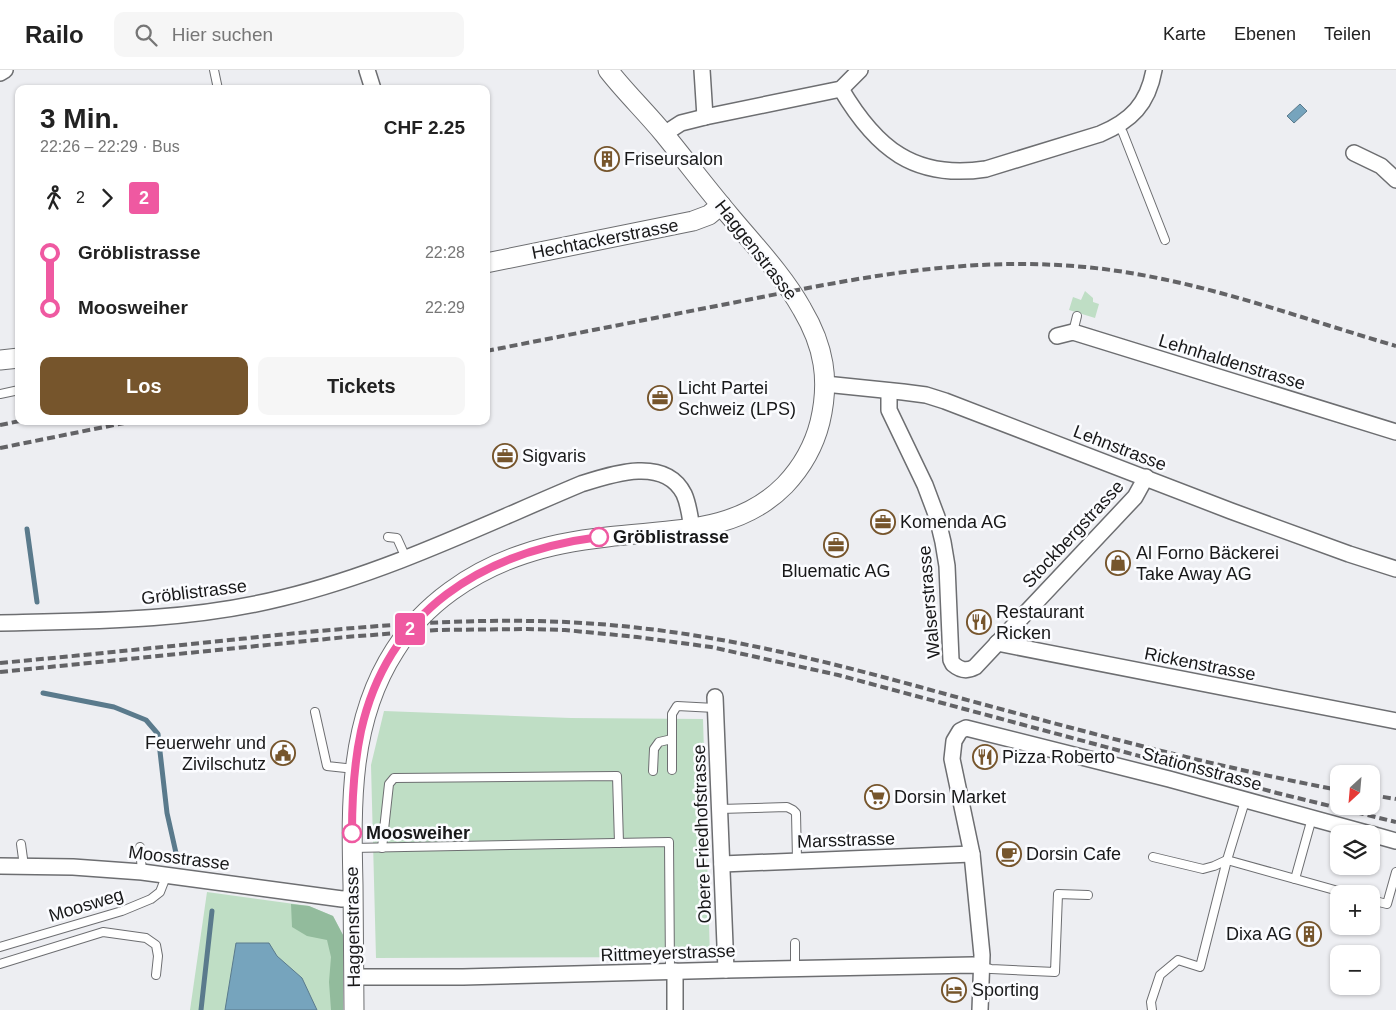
<!DOCTYPE html>
<html lang="de">
<head>
<meta charset="utf-8">
<style>
  body { margin:0; font-family:Arial,sans-serif; background:#f6f6f6; color:#222; height:100vh; display:flex; flex-direction:column; font-size:19px; white-space:nowrap }
  * { box-sizing:border-box; margin:0 }
  p { font-size:16px; color:#767676 }
  .icon { flex:none; width:28px; height:28px; fill:none; stroke:currentColor; stroke-width:2; stroke-linecap:round; stroke-linejoin:round }
  .map { position:relative; flex:1; overflow:hidden }
  .drawer { position:absolute; left:15px; top:15px; width:475px; height:340px; display:flex; flex-direction:column; background:#fff; border-radius:10px; box-shadow:0 1px 4px #0004 }
  .drawer>* { flex:none }
  .badge { padding:0 10px; border-radius:4px; font-size:18px; line-height:32px }
  .needle { width:32px; rotate:206deg }
  .buttons { position:absolute; left:1330px; top:695px; display:grid; gap:10px }
  .buttons a { display:grid; place-items:center; width:50px; height:50px; border-radius:10px; background:#fff; box-shadow:0 1px 4px #0004; font-size:25px }
  .map>.badge { position:absolute; translate:-50% -50%; box-shadow:0 0 0 2px #fff }
  .legs { display:flex; align-items:center; gap:8px; height:55px; padding:0 25px; font-size:16px }
  .legs p { margin-inline-start:auto }
  .head { display:flex; align-items:center; justify-content:space-between; height:85px; padding:0 25px }
  h1 { font-size:28px; font-weight:600; line-height:38px }
  .action { display:flex; gap:10px; margin-top:auto; padding:10px 25px }
  .action a { flex:1; height:58px; border-radius:10px; background:#76552c; color:#fff; font-size:20px; font-weight:600; line-height:58px; text-align:center }
  .action a+a { background:#f6f6f6; color:#222 }
  ul { padding:0 25px; list-style:none }
  li { display:flex; align-items:center; gap:18px; height:55px; font-size:19px }
  li i { display:grid; place-items:center; width:8px; height:100%; margin:0 6px; background:currentColor }
  li i::after { content:''; width:12px; height:12px; margin:-6px; border:4px solid; border-radius:50%; background:#fff }
  li p { margin-inline-start:auto }
  li:first-child i { background:linear-gradient(#0000 50%,currentColor 0) }
  li:last-child i { background:linear-gradient(currentColor 50%,#0000 0) }
  header { display:flex; align-items:center; gap:30px; box-sizing:border-box; height:70px; padding:0 25px; background:#fff; border-bottom:1px solid #e0e0e0 }
  header strong { font-size:24px }
  nav { display:flex; gap:28px; margin-inline-start:auto; font-size:18px }
  .search { width:350px; height:45px; background:#f6f6f6; display:flex; align-items:center; gap:12px; box-sizing:border-box; padding:0 18px; border-radius:10px; color:#767676; font-size:19px }
  .map>svg:first-child { display:block }
  .green { fill:#bfdec5 }
  .forest { fill:#92bb9c }
  .water { fill:#76a4bd; stroke:#5a7a8c }
  .lines { fill:none; stroke-linecap:round; stroke-linejoin:round }
  .stream { stroke:#5a7a8c; stroke-width:5 }
  .service-casing { stroke:#6d6e71; stroke-width:10 }
  .minor-casing { stroke:#6d6e71; stroke-width:18 }
  .tertiary-casing { stroke:#6d6e71; stroke-width:21 }
  .service { stroke:#fff; stroke-width:8 }
  .minor { stroke:#fff; stroke-width:15 }
  .tertiary { stroke:#fff; stroke-width:19 }
  .rail { stroke:#636366; stroke-width:4; stroke-dasharray:8 4; stroke-linecap:butt }
  .line-1-casing { stroke:#fff; stroke-width:11 }
  .line-1 { stroke:#ef59a1; stroke-width:8 }
  .stop-1-dot { fill:#fff; stroke:#ef59a1; stroke-width:2.5 }
  .labels { text-anchor:middle; dominant-baseline:central; stroke-width:5; stroke-linejoin:round; paint-order:stroke }
  .poi-label { font-size:18px; fill:#181819; stroke:#fbfcff; text-anchor:start }
  .street-label { font-size:18px; fill:#181819; stroke:#fbfcff }
  .stop-label { font-size:18px; font-weight:bold; fill:#181819; stroke:#fbfcff; text-anchor:start }
</style>
</head>
<body>
<header>
<strong>Railo</strong>
<div class="search"><svg class="icon" aria-label="search" viewBox="0 0 24 24"><circle cx="10" cy="10" r="6"/><path d="M15 15l6 6"/></svg>Hier suchen</div>
<nav><a>Karte</a><a>Ebenen</a><a>Teilen</a></nav>
</header>
<div class="map">
<svg width="1396" height="940" viewBox="0 0 1396 940">
  <rect width="100%" height="100%" fill="#edeef2"/>
  <g class="green">
    <path d="M1085,221L1093,228V232L1099,234L1095,248L1069,240L1073,227L1081,230Z"/>
    <path d="M384,641L571,648L703,649L710,887L376,888L371,695Z"/>
    <path d="M207,822L309,836L333,846L343,865V940H190Z"/>
  </g>
  <path class="forest" d="M291,834L309,836L333,846L343,865V940H331L329,912L331,887L327,870L307,866L292,857Z"/>
  <g class="water">
    <path d="M1300,34L1307,41L1294,53L1287,46Z"/>
    <path d="M236,873H269L277,886L302,908L317,940H225Z"/>
  </g>
  <g class="lines">
    <g class="stream">
      <path d="M27,459L37,532"/>
      <path d="M43,623L114,637L146,650L158,664L167,743L176,783"/>
      <path d="M201,940L212,841"/>
    </g>
    <defs>
      <g id="service">
        <path d="M214,0L218,19"/>
        <path d="M1119,56L1123,63L1165,170"/>
        <path d="M1073,262L1077,246"/>
        <path d="M0,324L19,320"/>
        <path d="M388,467L397,468L406,488"/>
        <path d="M315,642L327,696L355,699"/>
        <path d="M672,700V644L677,636L715,638"/>
        <path d="M653,701L654,679L659,672L672,669"/>
        <path d="M720,739L787,737L793,740L796,743L797,790"/>
        <path d="M21,774L24,796"/>
        <path d="M140,777L142,802"/>
        <path d="M352,778L669,772L670,901"/>
        <path d="M382,778L389,714L394,708L617,706L619,773"/>
        <path d="M1153,787L1203,799L1214,796L1227,790L1349,824"/>
        <path d="M1295,809L1312,748"/>
        <path d="M1371,830L1387,834L1396,802"/>
        <path d="M795,873V898"/>
        <path d="M0,877L122,841L151,829L160,822L167,804"/>
        <path d="M0,894L103,862L146,868L156,875L158,886L156,905"/>
        <path d="M982,897L991,899L1055,902L1058,824L1088,825"/>
        <path d="M1152,940L1151,932L1160,905L1178,890L1200,897L1227,790L1245,731"/>
      </g>
      <g id="minor">
        <path d="M367,0L373,19"/>
        <path d="M702,0L705,47"/>
        <path d="M0,3L5,0"/>
        <path d="M841,19C876,78 914,110 986,99L1100,64C1131,51 1148,34 1154,0"/>
        <path d="M664,64L681,53L705,47L841,19L860,0"/>
        <path d="M1354,83L1381,96L1396,110"/>
        <path d="M1057,266L1073,262L1396,362"/>
        <path d="M825,314L903,322L926,325L945,331L1231,441L1349,484L1396,499"/>
        <path d="M889,321V340L925,415L937,447L943,472L947,496L951,590L953,594C960,600 966,602 975,597L1135,427L1146,407"/>
        <path d="M0,553C94,551 190,551 282,528C386,503 483,455 581,414C612,404 665,386 684,424C689,435 690,447 692,459"/>
        <path d="M997,573L1396,651"/>
        <path d="M715,627L726,900"/>
        <path d="M1371,764L1396,771"/>
        <path d="M722,794L972,784"/>
        <path d="M0,796L73,797L142,802L342,829L353,828"/>
        <path d="M675,901V940"/>
        <path d="M355,907H463L726,900L973,895L982,897"/>
        <path d="M980,940L982,885L972,784L952,689L954,671L960,661L966,658L1169,709L1370,764"/>
      </g>
      <g id="tertiary">
        <path d="M486,193L693,151L709,145L721,135"/>
        <path d="M0,290L19,288"/>
        <path d="M354,940C354,898 353,857 353,815C351,734 349,651 395,580C424,534 472,501 524,484C550,475 579,470 607,467C671,459 737,464 785,415C802,397 814,376 820,352C830,310 824,276 802,239C783,205 755,176 730,146C707,119 686,91 664,64C646,42 625,22 608,0"/>
      </g>
    </defs>
    <use href="#service" class="service-casing"/>
    <use href="#minor" class="minor-casing"/>
    <use href="#tertiary" class="tertiary-casing"/>
    <use href="#service" class="service"/>
    <use href="#minor" class="minor"/>
    <use href="#tertiary" class="tertiary"/>
    <g class="rail">
      <path d="M486,281C573,264 660,247 747,230C862,207 967,186 1085,197C1192,207 1293,246 1396,276"/>
      <path d="M0,355L20,351"/>
      <path d="M0,378L134,351"/>
      <path d="M0,593C86,585 172,576 258,567C386,554 512,543 640,558C749,570 855,599 960,628C1086,662 1211,696 1339,720"/>
      <path d="M0,602L346,567L437,560L527,559L565,560L637,567L711,577L838,605L1277,723L1396,752"/>
      <path d="M1371,725L1396,729"/>
    </g>
  </g>
  <g class="lines">
    <defs>
      <path id="line-1" d="M352,763C352,728 354,694 361,661C388,540 483,482 599,467"/>
    </defs>
    <use href="#line-1" class="line-1-casing"/>
    <use href="#line-1" class="line-1"/>
  </g>
  <defs>
    <symbol id="building-ring" viewBox="-11 -11 22 22"><circle r="9.5" fill="#fbfcff" stroke="#76552c" stroke-width="1.5"/><path d="M-4-6H4V6H1V3H-1V6H-4ZM-2.5-4.3h1.7v1.8h-1.7ZM.8-4.3h1.7v1.8H.8ZM-2.5-1h1.7V.8h-1.7ZM.8-1h1.7V.8H.8Z" fill="#76552c"/></symbol>
    <symbol id="office-ring" viewBox="-11 -11 22 22"><circle r="9.5" fill="#fbfcff" stroke="#76552c" stroke-width="1.5"/><path d="M-6-3h4V-5.5h4V-3h4V5H-6ZM-1-4.5V-3h2v-1.5ZM-6 0V1H6V0Z" fill="#76552c"/></symbol>
    <symbol id="shop-ring" viewBox="-11 -11 22 22"><circle r="9.5" fill="#fbfcff" stroke="#76552c" stroke-width="1.5"/><path d="M-5-2.5h2.3a2.7 3.5 0 0 1 5.4 0H5L5.5 6h-11ZM-1.5-2.5h3a1.5 2.3 0 0 0-3 0Z" fill="#76552c"/></symbol>
    <symbol id="restaurant-ring" viewBox="-11 -11 22 22"><circle r="9.5" fill="#fbfcff" stroke="#76552c" stroke-width="1.5"/><path d="M-5-6h1v4h1v-4h1v4h1v-4h1v5L-1.5 .5V6h-2V.5L-5-1ZM5-6V6H3V1.5H1.5Q1.5-4 5-6Z" fill="#76552c"/></symbol>
    <symbol id="civic-ring" viewBox="-11 -11 22 22"><circle r="9.5" fill="#fbfcff" stroke="#76552c" stroke-width="1.5"/><path d="M-.6-6.5H3V-4.5H.6V-3L4-1V1h2V6H-6V1h2V-1L-.6-3ZM-1.2 2.5V6h2.4V2.5Z" fill="#76552c"/></symbol>
    <symbol id="supermarket-ring" viewBox="-11 -11 22 22"><circle r="9.5" fill="#fbfcff" stroke="#76552c" stroke-width="1.5"/><path d="M-6-5.5h2.5l.6 2H6L4.5 2H-2.5L-4.4-4H-6ZM-1.5 3.2a1.3 1.3 0 1 0 .1 0ZM3 3.2a1.3 1.3 0 1 0 .1 0Z" fill="#76552c"/></symbol>
    <symbol id="cafe-ring" viewBox="-11 -11 22 22"><circle r="9.5" fill="#fbfcff" stroke="#76552c" stroke-width="1.5"/><path d="M-5.5-4.5H6V0H3Q3 3.5 0 3.5H-2.5Q-5.5 3.5-5.5 0ZM3-3.2v2h1.7v-2ZM-6 4.5H4V6H-6Z" fill="#76552c"/></symbol>
    <symbol id="hotel-ring" viewBox="-11 -11 22 22"><circle r="9.5" fill="#fbfcff" stroke="#76552c" stroke-width="1.5"/><path d="M-6-4.5h1.5V1H6V5H4.5V3h-9V5H-6ZM-4 0a1.8 1.8 0 1 1 3.6 0ZM.5 0V-2.5h3Q6-2.5 6 0Z" fill="#76552c"/></symbol>
  </defs>
  <g fill-rule="evenodd">
    <use href="#building-ring" x="593" y="75" width="28" height="28"/>
    <use href="#office-ring" x="646" y="314" width="28" height="28"/>
    <use href="#office-ring" x="491" y="372" width="28" height="28"/>
    <use href="#office-ring" x="869" y="438" width="28" height="28"/>
    <use href="#office-ring" x="822" y="461" width="28" height="28"/>
    <use href="#shop-ring" x="1104" y="479" width="28" height="28"/>
    <use href="#restaurant-ring" x="965" y="538" width="28" height="28"/>
    <use href="#civic-ring" x="269" y="669" width="28" height="28"/>
    <use href="#restaurant-ring" x="971" y="673" width="28" height="28"/>
    <use href="#supermarket-ring" x="863" y="713" width="28" height="28"/>
    <use href="#cafe-ring" x="995" y="770" width="28" height="28"/>
    <use href="#building-ring" x="1295" y="850" width="28" height="28"/>
    <use href="#hotel-ring" x="940" y="906" width="28" height="28"/>
  </g>
  <g class="stop-1-dot">
    <circle cx="599" cy="467" r="9"/>
    <circle cx="352" cy="763" r="9"/>
  </g>
  <g class="labels">
    <g class="poi-label">
      <text x="624" y="89">Friseursalon</text>
      <text x="678" y="318">Licht Partei<tspan x="678" dy="21">Schweiz (LPS)</tspan></text>
      <text x="522" y="386">Sigvaris</text>
      <text x="900" y="452">Komenda AG</text>
      <text x="1136" y="483">Al Forno Bäckerei<tspan x="1136" dy="21">Take Away AG</tspan></text>
      <text x="836" y="501" text-anchor="middle">Bluematic AG</text>
      <text x="996" y="542">Restaurant<tspan x="996" dy="21">Ricken</tspan></text>
      <text x="266" y="673" text-anchor="end">Feuerwehr und<tspan x="266" dy="21">Zivilschutz</tspan></text>
      <text x="1002" y="687">Pizza Roberto</text>
      <text x="894" y="727">Dorsin Market</text>
      <text x="1026" y="784">Dorsin Cafe</text>
      <text x="1292" y="864" text-anchor="end">Dixa AG</text>
      <text x="972" y="920">Sporting</text>
    </g>
    <g class="street-label">
      <text transform="translate(605 169) rotate(-11)">Hechtackerstrasse</text>
      <text transform="translate(756 180) rotate(52)">Haggenstrasse</text>
      <text transform="translate(1232 292) rotate(17)">Lehnhaldenstrasse</text>
      <text transform="translate(1120 378) rotate(21)">Lehnstrasse</text>
      <text transform="translate(1073 464) rotate(-47)">Stockbergstrasse</text>
      <text transform="translate(194 522) rotate(-7)">Gröblistrasse</text>
      <text transform="translate(929 532) rotate(-95)">Walserstrasse</text>
      <text transform="translate(1200 594) rotate(11)">Rickenstrasse</text>
      <text transform="translate(1202 699) rotate(15)">Stationsstrasse</text>
      <text transform="translate(702 764) rotate(-92)">Obere Friedhofstrasse</text>
      <text transform="translate(846 770) rotate(-2)">Marsstrasse</text>
      <text transform="translate(179 788) rotate(7)">Moosstrasse</text>
      <text transform="translate(86 835) rotate(-17)">Moosweg</text>
      <text transform="translate(353 857) rotate(-91)">Haggenstrasse</text>
      <text transform="translate(668 883) rotate(-2)">Rittmeyerstrasse</text>
    </g>
    <g class="stop-label">
      <text x="613" y="467">Gröblistrasse</text>
      <text x="366" y="763">Moosweiher</text>
    </g>
  </g>
</svg>
<div class="buttons">
<a><svg class="needle" viewBox="-14 -14 28 28"><path d="M0-13l5 13h-10z" fill="#e53935"/><path d="M0 13l5-13h-10z" fill="#767676"/></svg></a>
<a><svg class="icon" aria-label="layers" viewBox="0 0 24 24"><path d="M12 4l9 5-9 5-9-5zM3 14l9 5 9-5"/></svg></a>
<a>+</a>
<a>−</a>
</div>
<b class="badge" style="left:410px;top:559px;background:#ef59a1;color:#fff">2</b>
<section class="drawer">
<div class="head"><div><h1>3 Min.</h1><p>22:26 – 22:29 · Bus</p></div><b>CHF 2.25</b></div>
<div class="legs"><svg class="icon" aria-label="walk" viewBox="0 0 24 24"><circle cx="13" cy="4" r="2"/><path d="M13 8l-2 6 4 7M11 14l-3 7M7 12l3-4h3l4 4"/></svg>2<svg class="icon" aria-label="forward" viewBox="0 0 24 24"><path d="M9 5l7 7-7 7"/></svg><b class="badge" style="background:#ef59a1;color:#fff">2</b></div>
<ul>
<li><i style="color:#ef59a1"></i><b>Gröblistrasse</b><p>22:28</p></li>
<li><i style="color:#ef59a1"></i><b>Moosweiher</b><p>22:29</p></li>
</ul>
<div class="action"><a>Los</a><a>Tickets</a></div>
</section>
</div>
</body>
</html>
